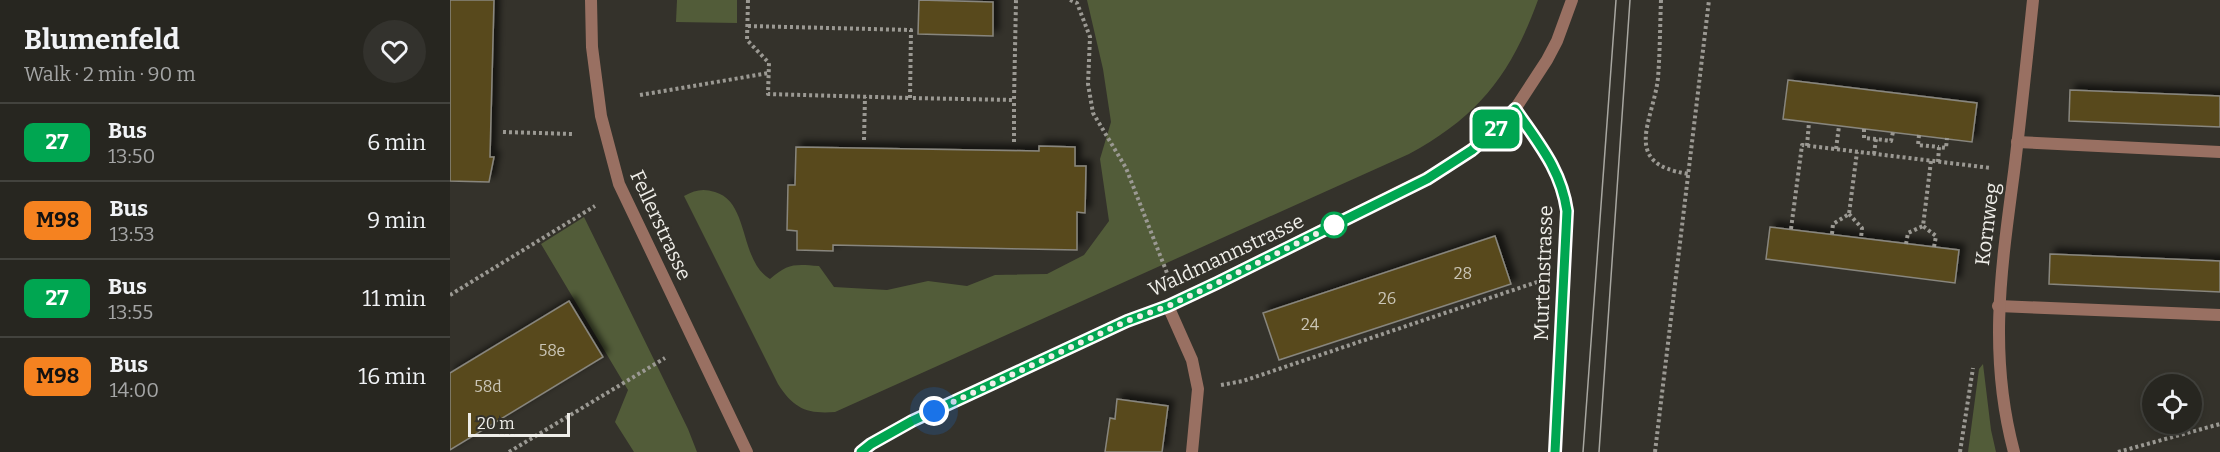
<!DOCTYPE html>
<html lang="en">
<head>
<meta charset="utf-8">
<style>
  body { margin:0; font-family:Bitter,serif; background:#33322d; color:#f1f3f6; height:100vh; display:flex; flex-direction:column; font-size:22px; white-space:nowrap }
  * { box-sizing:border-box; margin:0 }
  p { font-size:20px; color:#a4a5a5 }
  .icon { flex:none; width:33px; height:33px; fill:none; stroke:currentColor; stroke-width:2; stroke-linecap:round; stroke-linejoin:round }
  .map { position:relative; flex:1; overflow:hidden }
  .details { display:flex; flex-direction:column; background:#272620; width:450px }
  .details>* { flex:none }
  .badge { padding:0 12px; border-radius:9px; font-size:21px; line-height:39px }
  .tools { position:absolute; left:1692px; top:374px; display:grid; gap:12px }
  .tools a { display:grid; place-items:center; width:60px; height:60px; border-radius:50%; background:#272620; box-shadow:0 3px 9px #0003,0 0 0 2px #43433e; font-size:30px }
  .scale { position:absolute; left:18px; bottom:15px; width:102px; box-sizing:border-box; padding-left:6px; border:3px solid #efeee9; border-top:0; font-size:16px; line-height:21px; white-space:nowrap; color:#efeee9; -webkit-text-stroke:4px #34322b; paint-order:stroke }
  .you { position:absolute; width:30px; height:30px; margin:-15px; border:4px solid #fff; border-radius:50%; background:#1a73e8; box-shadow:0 0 0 9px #1a73e833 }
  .map>.badge { position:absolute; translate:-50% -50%; box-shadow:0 0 0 3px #fff }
  .round { display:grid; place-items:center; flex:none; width:63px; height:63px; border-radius:32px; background:#33322d }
  .headline { display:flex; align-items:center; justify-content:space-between; height:102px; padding:0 24px }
  h1 { font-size:28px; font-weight:700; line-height:45px }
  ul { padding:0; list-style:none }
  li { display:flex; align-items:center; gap:18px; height:78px; padding:0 24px; border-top:2px solid #43433e }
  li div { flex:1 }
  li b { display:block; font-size:22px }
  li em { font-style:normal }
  li .badge { min-width:66px; font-weight:700; text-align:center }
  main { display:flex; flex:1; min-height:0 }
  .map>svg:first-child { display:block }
  .green { fill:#525c39 }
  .building { fill:#594a1d; stroke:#88867e; stroke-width:1.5; filter:url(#shadow) }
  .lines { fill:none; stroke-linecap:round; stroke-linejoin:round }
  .path { stroke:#9b9993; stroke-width:4; stroke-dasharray:3 3; stroke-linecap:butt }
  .service { stroke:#997062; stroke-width:12 }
  .minor { stroke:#997062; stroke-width:12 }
  .tertiary { stroke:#997062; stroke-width:12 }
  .tram { stroke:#a8a7a1; stroke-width:1.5 }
  .line-casing { stroke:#fff; stroke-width:14 }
  .line { stroke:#00a651; stroke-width:9 }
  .walk { stroke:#efeee9; stroke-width:6; stroke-dasharray:0 10.8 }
  .stop-dot { fill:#fff; stroke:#00a651; stroke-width:3 }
  .labels { text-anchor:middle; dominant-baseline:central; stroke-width:4.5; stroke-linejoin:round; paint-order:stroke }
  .number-label { font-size:16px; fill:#cac5b6 }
  .street-label { font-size:20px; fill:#efeee9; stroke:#34322b }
</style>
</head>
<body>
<main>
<section class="details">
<div class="headline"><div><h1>Blumenfeld</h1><p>Walk · 2 min · 90 m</p></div><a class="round"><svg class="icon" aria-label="heart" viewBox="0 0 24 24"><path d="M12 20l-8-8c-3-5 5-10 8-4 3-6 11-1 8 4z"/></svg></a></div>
<ul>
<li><span class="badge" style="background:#00a651;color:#fff">27</span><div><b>Bus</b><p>13:50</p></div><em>6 min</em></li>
<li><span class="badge" style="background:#f58220;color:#111">M98</span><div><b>Bus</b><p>13:53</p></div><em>9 min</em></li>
<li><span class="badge" style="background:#00a651;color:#fff">27</span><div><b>Bus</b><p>13:55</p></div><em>11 min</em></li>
<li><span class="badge" style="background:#f58220;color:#111">M98</span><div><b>Bus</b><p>14:00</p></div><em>16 min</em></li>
</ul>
</section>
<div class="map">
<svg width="1770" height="452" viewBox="0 0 1770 452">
  <defs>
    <filter id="shadow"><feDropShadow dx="5.5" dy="-5.5" stdDeviation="3" flood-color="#0009"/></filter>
  </defs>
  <rect width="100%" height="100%" fill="#34322b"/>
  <g class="green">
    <path d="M227,0H287V23L226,22Z"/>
    <path d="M637,0H1088C1061,74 1029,116 959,154L385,412C357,414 344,409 328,384L234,196C245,190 253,188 265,192C300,202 289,261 320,279C338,263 345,264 369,266L384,287L437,290L478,281L517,286L545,275L597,274L634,255L659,221L650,159L661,122L653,69Z"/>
    <path d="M134,217L238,429L247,452H184L165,422L178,390L91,244Z"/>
    <path d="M1533,364L1541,430L1546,452H1518L1529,369Z"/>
  </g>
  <g class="building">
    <path d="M0,0H44L40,157H44L39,182L0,181Z"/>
    <path d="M469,0L543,2V36L468,34Z"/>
    <path d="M1338,80L1527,103L1522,142L1333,119Z"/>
    <path d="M1620,90L1770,96V127L1619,121Z"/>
    <path d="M589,146L625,147V166H636L635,213L627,212V250L383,245V251L347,250V231L337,230L338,185H345L346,147L589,151Z"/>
    <path d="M1320,227L1509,250L1505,283L1316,259Z"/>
    <path d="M1045,236L1061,284L829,360L813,313Z"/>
    <path d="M1600,254L1770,261V292L1599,284Z"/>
    <path d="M119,301L153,357L0,450V373Z"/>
    <path d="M667,399L718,406L712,452H655L660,418L665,419Z"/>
  </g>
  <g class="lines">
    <g class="path">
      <path d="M298,0L297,40L319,63L318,94L460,98"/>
      <path d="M620,0L627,3L640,37L638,84L643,113L676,168L717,273"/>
      <path d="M1211,0C1210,26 1210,52 1208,78C1203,122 1170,164 1239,174"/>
      <path d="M298,26L461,30L460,98L564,100L566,0"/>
      <path d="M190,95L319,73"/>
      <path d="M1414,129V138L1426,139"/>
      <path d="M53,132L123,134"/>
      <path d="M1469,135L1468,145L1489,147"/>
      <path d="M414,140L415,97"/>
      <path d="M564,142V100"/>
      <path d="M1357,146L1359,122"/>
      <path d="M1386,149L1389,126"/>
      <path d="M1424,154L1426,139L1441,141L1443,132"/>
      <path d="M1481,161L1473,226L1486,236L1484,247"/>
      <path d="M1488,162L1489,147L1496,148L1497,138"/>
      <path d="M1399,214L1412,228L1411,238"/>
      <path d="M1341,229L1352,145L1541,168"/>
      <path d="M1382,234L1383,224L1399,214L1407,152"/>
      <path d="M1456,244L1458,233L1473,226"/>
      <path d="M0,295L145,206"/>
      <path d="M771,385L793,381L1090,281"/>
      <path d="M59,452L215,358"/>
      <path d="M1205,452L1259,0"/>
      <path d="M1510,452L1523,368"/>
      <path d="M1668,452L1770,424"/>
    </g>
    <g class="service">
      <path d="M1567,142L1770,152"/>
      <path d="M1548,306L1770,315"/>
    </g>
    <g class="minor">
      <path d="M1065,109C1088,143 1111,169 1117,211L1105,452"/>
      <path d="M718,306L742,360L748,389L742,452"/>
      <path d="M1564,452C1538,355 1551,270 1564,172C1571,115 1577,57 1583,0"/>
    </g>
    <g class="tertiary">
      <path d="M141,0L142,47L151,116L169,184L297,452"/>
      <path d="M411,452L421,444L462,421L677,321L718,306L767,283L996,168L1045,131L1065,109L1097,60L1107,41L1122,0"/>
    </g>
    <g class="tram">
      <path d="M1133,452L1166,0"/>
      <path d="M1149,452L1180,0"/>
    </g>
  </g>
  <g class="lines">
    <defs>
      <path id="line" d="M411,452L421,444L462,421L677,321L718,306L767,283L977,179L1022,150L1044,131L1065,109C1088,143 1111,169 1117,211L1105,452"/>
    </defs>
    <use href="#line" class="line-casing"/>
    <use href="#line" class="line"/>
    <path class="walk" d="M484,411L677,321L718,306L767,283L884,225"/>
  </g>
  <circle class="stop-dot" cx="884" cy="225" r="12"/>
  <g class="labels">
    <g class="number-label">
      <text x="1013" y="273">28</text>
      <text x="937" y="298">26</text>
      <text x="860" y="324">24</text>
      <text x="102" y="350">58e</text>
      <text x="38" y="386">58d</text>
    </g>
    <g class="street-label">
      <text transform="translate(1537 224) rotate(-83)">Kornweg</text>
      <text transform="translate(211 225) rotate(65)">Fellerstrasse</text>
      <text transform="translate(776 255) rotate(-25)">Waldmannstrasse</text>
      <text transform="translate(1093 273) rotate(-88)">Murtenstrasse</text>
    </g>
  </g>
</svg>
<div class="tools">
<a><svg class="icon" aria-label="locate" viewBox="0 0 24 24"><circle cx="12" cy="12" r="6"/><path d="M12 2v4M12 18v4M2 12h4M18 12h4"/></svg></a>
</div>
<div class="scale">20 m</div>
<div class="you" style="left:484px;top:411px"></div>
<b class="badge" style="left:1046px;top:129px;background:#00a651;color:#fff">27</b>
</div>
</main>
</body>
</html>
